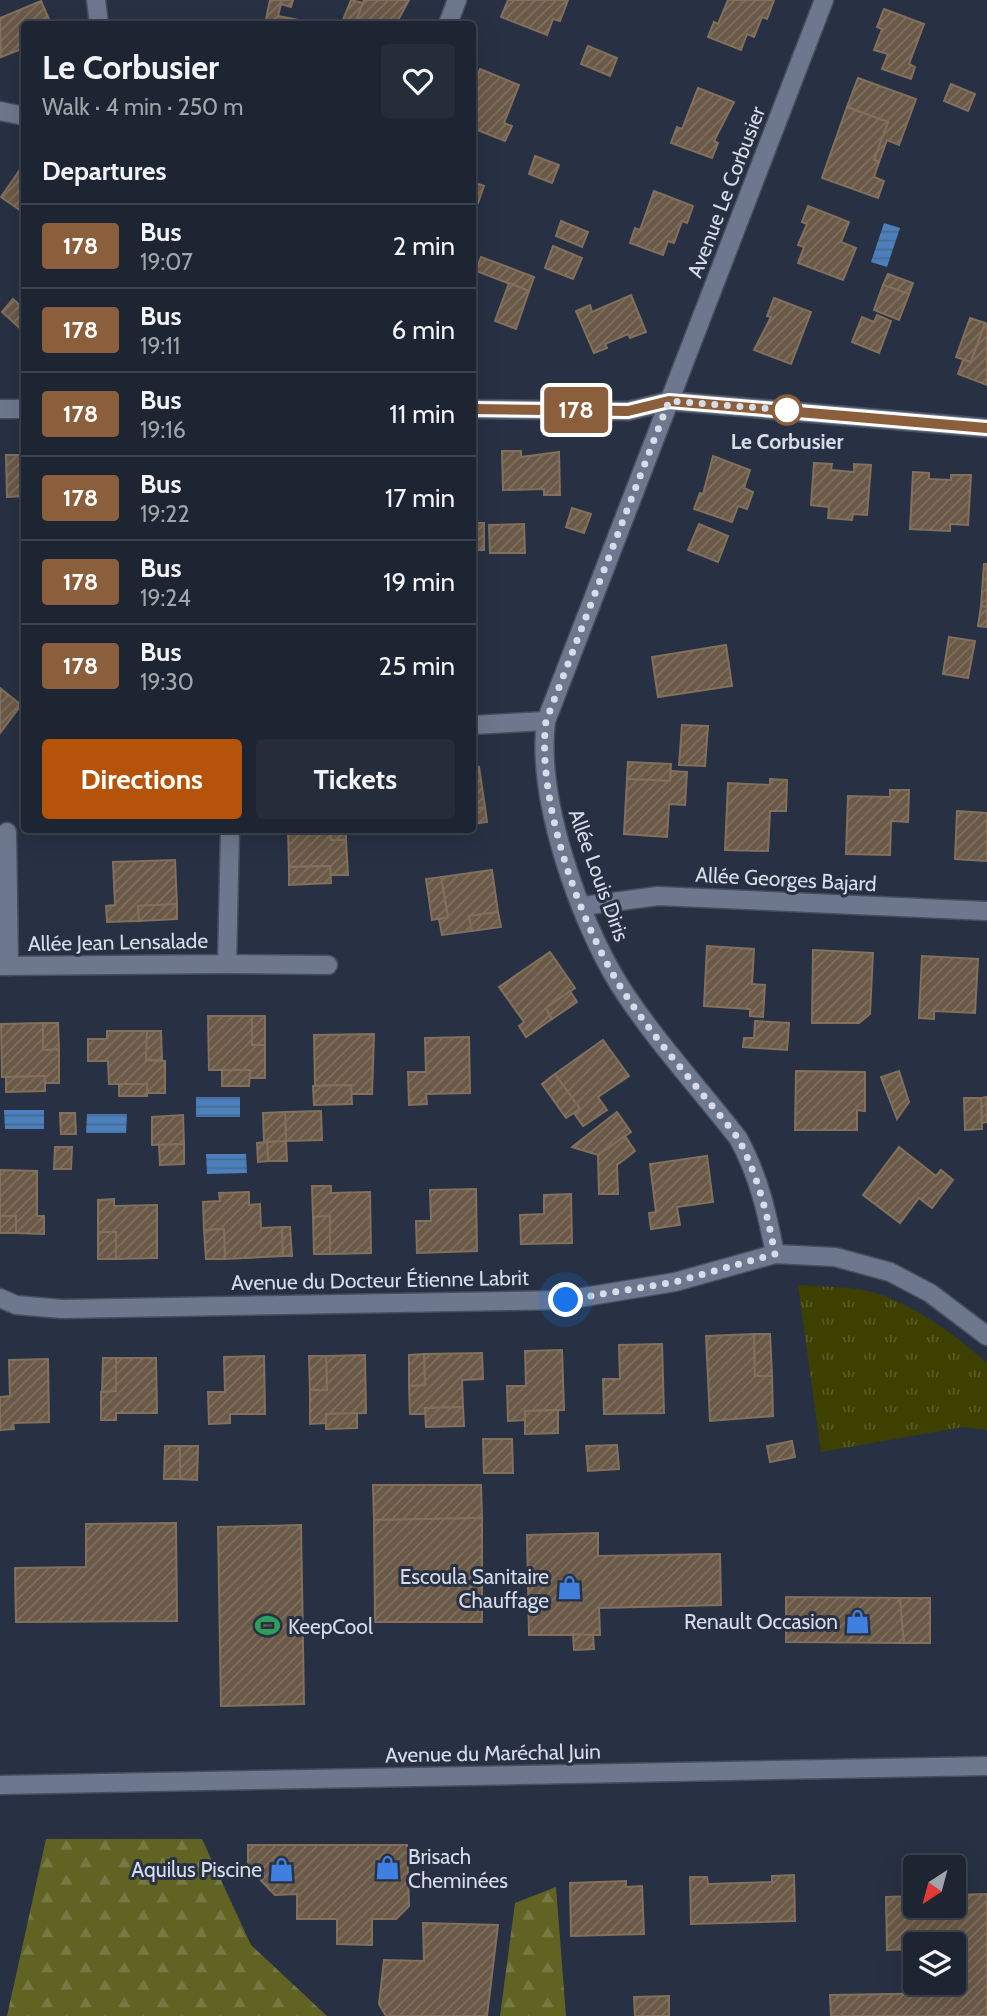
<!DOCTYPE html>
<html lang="en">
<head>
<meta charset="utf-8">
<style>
  body { margin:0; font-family:Cabin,sans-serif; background:#252d3a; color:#f1f3f6; height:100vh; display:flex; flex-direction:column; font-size:26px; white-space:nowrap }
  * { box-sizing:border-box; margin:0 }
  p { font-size:23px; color:#a0a5ac }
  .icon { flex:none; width:38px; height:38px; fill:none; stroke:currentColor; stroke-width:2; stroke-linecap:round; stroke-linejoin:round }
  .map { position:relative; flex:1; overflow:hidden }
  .panel { position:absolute; left:21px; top:21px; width:455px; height:812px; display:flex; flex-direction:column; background:#1d2532; border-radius:7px; box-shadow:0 7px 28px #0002,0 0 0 2px #3b424d }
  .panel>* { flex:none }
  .badge { padding:0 14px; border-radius:5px; font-size:24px; line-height:46px }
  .needle { width:46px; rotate:216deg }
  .fabs { position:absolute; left:903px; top:1855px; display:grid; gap:14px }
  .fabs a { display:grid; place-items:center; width:63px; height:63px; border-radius:7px; background:#1d2532; box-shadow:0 7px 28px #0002,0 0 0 2px #3b424d; font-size:35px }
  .you { position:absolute; width:35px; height:35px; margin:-18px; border:5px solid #fff; border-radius:50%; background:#1a73e8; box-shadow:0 0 0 10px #1a73e833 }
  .map>.badge { position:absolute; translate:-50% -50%; box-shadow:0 0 0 4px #fff }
  h2 { padding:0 21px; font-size:26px; line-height:63px }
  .round { display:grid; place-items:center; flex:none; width:74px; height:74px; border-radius:7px; background:#252d3a }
  .summary { display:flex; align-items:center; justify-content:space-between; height:119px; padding:0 21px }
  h1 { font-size:33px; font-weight:800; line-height:52px }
  .button { display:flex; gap:14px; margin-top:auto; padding:14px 21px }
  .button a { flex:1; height:80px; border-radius:7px; background:#b45309; color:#fff; font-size:28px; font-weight:800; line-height:80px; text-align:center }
  .button a+a { background:#252d3a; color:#f1f3f6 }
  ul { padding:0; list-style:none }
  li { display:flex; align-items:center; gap:21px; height:84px; padding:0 21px; border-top:2px solid #3b424d }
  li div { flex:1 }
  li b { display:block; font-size:26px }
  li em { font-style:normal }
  li .badge { min-width:77px; font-weight:700; text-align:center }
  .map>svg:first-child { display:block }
  .grass { fill:url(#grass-tufts) }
  .forest { fill:url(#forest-firs) }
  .water { fill:url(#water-rules) }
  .building { fill:url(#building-hatch); stroke:#82705d; stroke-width:2 }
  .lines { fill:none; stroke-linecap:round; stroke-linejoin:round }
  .street-casing { stroke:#474f5e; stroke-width:21 }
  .secondary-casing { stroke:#474f5e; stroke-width:21 }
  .street { stroke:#6d788e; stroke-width:18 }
  .secondary { stroke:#6d788e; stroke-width:18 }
  .line-casing { stroke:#fff; stroke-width:16 }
  .line { stroke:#8b5e3c; stroke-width:10 }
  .walk { stroke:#d6dce8; stroke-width:7; stroke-dasharray:0 12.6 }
  .stop-dot { fill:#fff; stroke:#8b5e3c; stroke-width:3.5 }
  .labels { text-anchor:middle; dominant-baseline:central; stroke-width:6; stroke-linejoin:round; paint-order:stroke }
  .street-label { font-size:21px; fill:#d6dce8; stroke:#273143 }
  .stop-label { font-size:21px; font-weight:bold; fill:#d6dce8; stroke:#273143 }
  .poi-label { font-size:21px; fill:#d6dce8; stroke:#273143; text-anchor:end }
</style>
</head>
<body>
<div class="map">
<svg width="987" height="2016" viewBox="0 0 987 2016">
  <defs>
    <pattern id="grass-tufts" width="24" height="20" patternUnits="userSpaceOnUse" patternTransform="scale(1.75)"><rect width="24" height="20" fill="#3e4000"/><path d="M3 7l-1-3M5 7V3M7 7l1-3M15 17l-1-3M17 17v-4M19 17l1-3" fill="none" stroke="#595b25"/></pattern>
    <pattern id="forest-firs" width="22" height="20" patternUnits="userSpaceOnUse" patternTransform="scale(1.75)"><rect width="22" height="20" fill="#606322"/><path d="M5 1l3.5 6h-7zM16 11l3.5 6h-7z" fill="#767942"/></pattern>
    <pattern id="water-rules" width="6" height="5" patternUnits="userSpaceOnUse" patternTransform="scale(1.75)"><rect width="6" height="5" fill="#4b80bc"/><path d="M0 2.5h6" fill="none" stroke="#476a93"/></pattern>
    <pattern id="building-hatch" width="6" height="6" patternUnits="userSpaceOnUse" patternTransform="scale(1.75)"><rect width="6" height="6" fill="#6a5946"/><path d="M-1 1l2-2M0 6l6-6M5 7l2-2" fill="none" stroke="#7f7061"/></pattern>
  </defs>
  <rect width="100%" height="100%" fill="#273143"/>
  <path class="grass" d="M798,1285C821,1287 846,1286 868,1291C911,1302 954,1334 987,1363V1430L963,1427L821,1452Z"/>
  <g class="forest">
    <path d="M46,1839H202L251,1945L327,2016H7Z"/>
    <path d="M556,1887L566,2016H500L515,1903Z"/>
  </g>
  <g class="water">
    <path d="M884,223L900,228L887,267L871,262Z"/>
    <rect x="196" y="1097" width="44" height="20"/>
    <path d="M4,1110H44V1129H5Z"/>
    <path d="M87,1114H127L126,1133H86Z"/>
    <path d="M206,1154H246L247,1173L207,1174Z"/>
  </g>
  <g class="building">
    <path d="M270,0H293L291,7L281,4L278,16L299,20L298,24H265Z"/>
    <path d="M351,0L363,3L355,24L343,20Z"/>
    <path d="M364,0H409L396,24H345L346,21L355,24Z"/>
    <path d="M508,0H568L560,21L553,19L547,35L501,17Z"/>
    <path d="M728,0H774L767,19L762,17L754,37L747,34L741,50L708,37L714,22L718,24Z"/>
    <path d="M41,1L51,24H24V48L1,57L0,18Z"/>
    <path d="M884,9L924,24L909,64L915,67L911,79L882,69L888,54L874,50L882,29L877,27Z"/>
    <path d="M588,46L617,58L610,76L581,64Z"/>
    <path d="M480,69L519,85L504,123L512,126L505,141L472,128L478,111L472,109V104L479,88L474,85Z"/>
    <path d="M858,78L916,99L899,145L887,140L879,162L874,160L888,122L847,107Z"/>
    <path d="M951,84L975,94L968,111L944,101Z"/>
    <path d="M698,88L734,102L714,141L718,143L712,158L671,143L677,127L682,129Z"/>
    <path d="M847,107L888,122L874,160L879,162L874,177L884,181L878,198L822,178Z"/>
    <path d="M535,156L559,165L552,183L529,174Z"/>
    <path d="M24,164V213L1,197Z"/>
    <path d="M472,182L484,186L478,203L472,201Z"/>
    <path d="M654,191L693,206L687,223L682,221L674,243L668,241L663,255L630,243L635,228L640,230Z"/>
    <path d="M808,206L849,222L841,242L856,248L843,280L798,263L804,247L798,245L807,224L802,222Z"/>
    <path d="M561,221L588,232L582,247L556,236Z"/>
    <path d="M553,246L582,258L573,279L545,268Z"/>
    <path d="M481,257L534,277L529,291L476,271Z"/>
    <path d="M888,274L913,283L909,294L883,285Z"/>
    <path d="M509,283L529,291L516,329L495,321Z"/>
    <path d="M883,285L909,294L899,320L874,310Z"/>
    <path d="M631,295L646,332L630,338L628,334L605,344L607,348L594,353L576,311L590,305L592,312Z"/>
    <path d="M774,298L811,312L791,364L754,350L771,317L767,316Z"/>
    <path d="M13,299L24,309V332L2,312Z"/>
    <path d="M877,315L891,321L879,353L852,342L862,317L874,322Z"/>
    <path d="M970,318L985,323L971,362L956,357Z"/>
    <path d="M985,323L987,324V385L958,374L963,360L971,362Z"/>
    <path d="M502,451H521V457L559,452L560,495H544V489L503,490Z"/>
    <path d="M6,455H24V496L7,497Z"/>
    <path d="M713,456L750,470L744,488L753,492L747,509L738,506L732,522L694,509L700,493L703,494Z"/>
    <path d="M814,463L832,464L831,470L854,472V464L871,465L867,515L853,514L852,520L828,518L829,507L811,505Z"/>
    <path d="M913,472L929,473V479L951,480V475H971L968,525L950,524V531L910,529Z"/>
    <path d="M572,508L591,514L584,533L566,527Z"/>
    <rect x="472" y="523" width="12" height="27"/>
    <path d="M524,524L525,553H490L489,525Z"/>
    <path d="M699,524L728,536L718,562L688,550Z"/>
    <path d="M984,564H987V607L981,606Z"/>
    <path d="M981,606L987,607V627L978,626Z"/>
    <path d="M949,637L975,641L968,678L943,674Z"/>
    <path d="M726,645L732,686L658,697L652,657Z"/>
    <path d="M0,688L21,705L0,733Z"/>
    <path d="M682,725L708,726L705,766L679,765Z"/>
    <path d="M628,762L671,764L670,781L627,779Z"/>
    <path d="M479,767L485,807L472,809V768Z"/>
    <path d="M671,771L687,772L685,805L669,804L667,837L624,834L627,779L670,781Z"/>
    <path d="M770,779L787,780L786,811H770L768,851L725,850L728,783L770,785Z"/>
    <path d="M890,790H909L908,822L891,821L890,855L846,854L848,796L890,797Z"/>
    <path d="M485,807L487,822L472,824V809Z"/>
    <path d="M957,811L987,813V861L955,859Z"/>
    <path d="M288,830H330L331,840H346L348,875H331L330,866L289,867Z"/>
    <path d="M330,830H346V840H331Z"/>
    <path d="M175,860L177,904L138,906L139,921L107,922L106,906L115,905L113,862Z"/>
    <path d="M330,866L331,883L289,885V867Z"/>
    <path d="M492,870L498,912L469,916L472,931L442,935L439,919L448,917L441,877Z"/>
    <path d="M441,877L448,917L432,920L426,879Z"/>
    <path d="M177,904V919L139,921L138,906Z"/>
    <path d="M498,912L501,927L472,931L469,916Z"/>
    <path d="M707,946L754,949L752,984L765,985L763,1017L750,1016V1009L704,1006Z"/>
    <path d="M813,950L873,953L870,1014L859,1023H812Z"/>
    <path d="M550,952L575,988L546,1008L552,1019L526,1037L519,1026L524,1022L499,987Z"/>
    <path d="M922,956L978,959L975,1013L934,1011V1019L919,1018Z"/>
    <path d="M570,991L577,1002L552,1019L546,1008Z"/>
    <path d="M208,1016H252V1045H265V1078H250V1070H209Z"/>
    <rect x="252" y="1016" width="13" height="29"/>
    <path d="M755,1021L789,1023L787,1050L743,1047L744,1038H754Z"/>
    <path d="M43,1023V1050L59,1049V1083H45V1076L2,1077L1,1024Z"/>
    <path d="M43,1023H58L59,1049L43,1050Z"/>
    <path d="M107,1031H147L146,1060L165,1061V1093H147V1084H109L108,1061H88V1039H107Z"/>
    <path d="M147,1031H161L162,1060H146Z"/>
    <path d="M374,1034L372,1094H351V1085L315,1086L314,1035Z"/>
    <path d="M469,1037L470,1093L426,1094L427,1104L409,1105L408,1072H426L425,1038Z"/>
    <path d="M603,1040L629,1076L598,1097L607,1110L583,1126L574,1113L580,1109L555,1074Z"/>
    <path d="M222,1070H250L249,1086H222Z"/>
    <path d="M796,1071L865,1072V1111L857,1110V1130H795Z"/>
    <path d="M899,1071L909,1102L897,1119L881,1077Z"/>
    <path d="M555,1074L580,1109L566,1118L542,1084Z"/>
    <path d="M45,1076V1091L6,1092V1077Z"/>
    <rect x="119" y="1084" width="28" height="12"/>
    <path d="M351,1085L352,1104L314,1105L313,1086Z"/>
    <path d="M987,1097V1122L982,1123L981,1098Z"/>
    <path d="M964,1098H981L982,1129L965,1130Z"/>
    <path d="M321,1111L322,1140L286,1141L285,1112Z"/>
    <path d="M285,1112L286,1141L264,1142L263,1113Z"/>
    <path d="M617,1112L631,1132L598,1155L572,1147Z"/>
    <path d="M60,1113H75L76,1134H61Z"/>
    <path d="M183,1115L184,1144L152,1145V1117Z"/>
    <path d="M625,1136L635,1151L617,1165L618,1194H599L598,1155Z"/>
    <path d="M286,1141L287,1161H268L267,1142Z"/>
    <path d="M267,1142L268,1161L258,1162L257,1143Z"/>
    <path d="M184,1144V1164L160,1165L159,1145Z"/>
    <path d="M55,1147H72L71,1169H54Z"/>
    <path d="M899,1147L936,1176L941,1170L953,1180L932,1208L919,1198L900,1223L863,1195Z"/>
    <path d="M707,1156L713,1202L677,1207L680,1225L651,1229L649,1213L656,1212L650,1164Z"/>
    <path d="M0,1170L37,1171V1216H44V1234L16,1233V1216H0Z"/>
    <path d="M312,1186H331V1193L370,1192L371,1253L330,1254V1216L313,1217Z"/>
    <path d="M476,1189L477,1251L417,1253L416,1221H431L430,1190Z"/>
    <path d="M249,1192V1205L260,1204L261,1228L282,1227L283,1256L225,1259L224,1229L204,1230L203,1202L220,1201L219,1193Z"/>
    <path d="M571,1194L572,1243L521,1244L520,1215L544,1214V1195Z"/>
    <path d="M114,1199V1206L157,1205V1258L116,1259V1232H98V1200Z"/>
    <rect x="0" y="1216" width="16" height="17"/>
    <path d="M330,1216V1254H314L313,1217Z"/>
    <path d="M282,1227H290L292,1256H283Z"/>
    <path d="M224,1229L225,1259H206L204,1230Z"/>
    <rect x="98" y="1232" width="18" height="27"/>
    <path d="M754,1334L755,1376H772L773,1416L710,1421L706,1336Z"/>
    <path d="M754,1334H770L772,1376H755Z"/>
    <path d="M662,1344L664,1413L604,1414L603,1379H620L619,1345Z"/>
    <path d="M562,1350L564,1410L525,1411V1420L508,1421L507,1386H526L525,1351Z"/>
    <path d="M482,1353L483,1379L462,1380L463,1407L425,1408V1414H410L409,1386L425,1385L424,1354Z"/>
    <path d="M424,1354L425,1385L409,1386V1355Z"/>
    <path d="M365,1355L366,1413L326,1414V1423L310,1424V1390H327L326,1356Z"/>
    <path d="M264,1356L265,1414H230V1423L209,1424L208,1392H225L224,1357Z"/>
    <path d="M309,1356H326L327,1390H310Z"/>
    <path d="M103,1358H116V1391L102,1392Z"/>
    <path d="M116,1358H156L157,1413H116V1420H101V1392L116,1391Z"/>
    <path d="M48,1359L49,1422L13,1423L14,1429L0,1430V1397L10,1396L9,1360Z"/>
    <path d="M463,1407L464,1426L426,1427L425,1408Z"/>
    <path d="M558,1410V1433L525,1434V1411Z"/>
    <path d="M357,1413V1428L326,1429V1414Z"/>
    <path d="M483,1439H512L513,1473H484Z"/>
    <path d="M792,1441L795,1457L770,1462L767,1446Z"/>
    <path d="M617,1445L619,1469L588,1471L586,1446Z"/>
    <path d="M165,1446H180V1479H164Z"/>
    <path d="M180,1446H198L197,1480L180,1479Z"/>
    <path d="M373,1485H481L482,1518L374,1520Z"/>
    <path d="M482,1518V1622H375L374,1520Z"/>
    <path d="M176,1523L177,1621L16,1622L15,1568L86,1567V1524Z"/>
    <path d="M301,1525L304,1704L221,1706L218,1527Z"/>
    <path d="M598,1533V1556L720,1554L721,1605L599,1608L600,1635H529L527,1535Z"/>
    <path d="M786,1597L900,1598L904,1643L786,1642Z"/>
    <path d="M900,1598H930V1643H904Z"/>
    <path d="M573,1634L593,1635L594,1649L574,1650Z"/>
    <path d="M248,1845H407L409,1906L396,1919H372V1945L337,1944V1919H297V1894L275,1895L248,1867Z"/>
    <path d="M794,1875L795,1921L691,1924L690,1877H707L708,1884L772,1882V1876Z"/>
    <path d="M626,1881V1887L642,1886L644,1934L571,1936L570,1883Z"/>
    <path d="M987,1894V2016H831L830,1995L952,1993L954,1944H915V1949L887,1950L886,1897L915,1896V1906H954V1895Z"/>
    <path d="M423,1923L498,1925L487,2016H386L379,2004L384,1960L424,1961Z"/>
    <path d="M669,1996V2016H635L634,1997Z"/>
  </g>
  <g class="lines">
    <defs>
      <g id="street">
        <path d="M96,0L99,24"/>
        <path d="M448,24L457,0"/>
        <path d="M0,111L24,116"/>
        <path d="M0,409H24"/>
        <path d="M472,409L628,411L669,401L987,428"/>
        <path d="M472,725L546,721"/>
        <path d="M7,832L9,966"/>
        <path d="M583,906L658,896L987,911"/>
        <path d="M227,964L328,965"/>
        <path d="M0,966L227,964L230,830"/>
        <path d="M775,1254C767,1213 759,1176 738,1138C699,1088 654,1039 620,986C579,920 536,798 546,721L824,0"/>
        <path d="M0,1298L16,1305L62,1309L566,1300L675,1282L775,1254L835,1257L890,1272L930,1293L987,1336"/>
      </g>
      <path id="secondary" d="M0,1785L987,1766"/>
    </defs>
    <use href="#street" class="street-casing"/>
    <use href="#secondary" class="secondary-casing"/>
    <use href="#street" class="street"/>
    <use href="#secondary" class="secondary"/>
  </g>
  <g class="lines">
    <defs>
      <path id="line" d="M472,409L628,411L669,401L987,428"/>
    </defs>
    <use href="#line" class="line-casing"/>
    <use href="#line" class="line"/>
    <path class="walk" d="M566,1300L675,1282L775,1254C767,1213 758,1176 738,1138C699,1088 654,1040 620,986C579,920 536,799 546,721L669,401L787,410"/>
  </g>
  <defs>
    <symbol id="shop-bare" viewBox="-9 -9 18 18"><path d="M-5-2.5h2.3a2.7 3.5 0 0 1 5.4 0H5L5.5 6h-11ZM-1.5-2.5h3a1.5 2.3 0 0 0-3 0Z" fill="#3f7fe0" stroke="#273143" stroke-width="2.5" paint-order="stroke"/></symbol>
    <symbol id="stadium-bare" viewBox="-9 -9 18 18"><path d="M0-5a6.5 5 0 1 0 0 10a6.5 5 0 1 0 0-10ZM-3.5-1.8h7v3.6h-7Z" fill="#2e9e5b" stroke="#273143" stroke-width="2.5" paint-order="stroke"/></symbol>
  </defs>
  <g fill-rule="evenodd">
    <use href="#shop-bare" x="552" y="1570" width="35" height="35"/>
    <use href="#shop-bare" x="840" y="1604" width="35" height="35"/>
    <use href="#stadium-bare" x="250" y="1608" width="35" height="35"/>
    <use href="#shop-bare" x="370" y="1850" width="35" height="35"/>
    <use href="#shop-bare" x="264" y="1852" width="35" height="35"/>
  </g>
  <circle class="stop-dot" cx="787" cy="410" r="14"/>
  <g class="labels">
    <g class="street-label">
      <text transform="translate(726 192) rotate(-69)">Avenue Le Corbusier</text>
      <text transform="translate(599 875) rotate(70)">Allée Louis Diris</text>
      <text transform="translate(786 879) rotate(3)">Allée Georges Bajard</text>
      <text transform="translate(118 942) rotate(-1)">Allée Jean Lensalade</text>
      <text transform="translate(380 1280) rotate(-1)">Avenue du Docteur Étienne Labrit</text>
      <text transform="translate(493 1753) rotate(-1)">Avenue du Maréchal Juin</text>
    </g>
    <g class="stop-label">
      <text x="787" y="441">Le Corbusier</text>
    </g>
    <g class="poi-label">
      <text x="549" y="1576">Escoula Sanitaire<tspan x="549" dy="24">Chauffage</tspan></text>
      <text x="838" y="1621">Renault Occasion</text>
      <text x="288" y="1626" text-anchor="start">KeepCool</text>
      <text x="408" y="1856" text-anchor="start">Brisach<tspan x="408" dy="24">Cheminées</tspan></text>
      <text x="262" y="1869">Aquilus Piscine</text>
    </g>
  </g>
</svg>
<div class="fabs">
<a><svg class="needle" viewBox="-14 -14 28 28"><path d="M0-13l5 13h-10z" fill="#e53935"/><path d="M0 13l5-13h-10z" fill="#a0a5ac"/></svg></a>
<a><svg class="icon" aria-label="layers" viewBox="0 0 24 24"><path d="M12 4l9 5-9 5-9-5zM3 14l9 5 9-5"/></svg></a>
</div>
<div class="you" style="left:566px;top:1300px"></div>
<b class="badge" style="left:576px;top:410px;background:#8b5e3c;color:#fff">178</b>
<section class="panel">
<div class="summary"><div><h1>Le Corbusier</h1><p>Walk · 4 min · 250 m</p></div><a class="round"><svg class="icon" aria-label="heart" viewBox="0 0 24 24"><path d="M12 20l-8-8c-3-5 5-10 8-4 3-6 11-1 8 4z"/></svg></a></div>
<h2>Departures</h2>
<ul>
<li><span class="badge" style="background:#8b5e3c;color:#fff">178</span><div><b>Bus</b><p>19:07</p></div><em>2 min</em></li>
<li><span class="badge" style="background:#8b5e3c;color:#fff">178</span><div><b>Bus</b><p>19:11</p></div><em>6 min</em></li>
<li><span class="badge" style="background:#8b5e3c;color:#fff">178</span><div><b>Bus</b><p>19:16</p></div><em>11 min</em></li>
<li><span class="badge" style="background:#8b5e3c;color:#fff">178</span><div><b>Bus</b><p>19:22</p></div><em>17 min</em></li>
<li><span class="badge" style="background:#8b5e3c;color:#fff">178</span><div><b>Bus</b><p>19:24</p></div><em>19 min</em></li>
<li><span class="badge" style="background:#8b5e3c;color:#fff">178</span><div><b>Bus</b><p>19:30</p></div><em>25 min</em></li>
</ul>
<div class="button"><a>Directions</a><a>Tickets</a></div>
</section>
</div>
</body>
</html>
